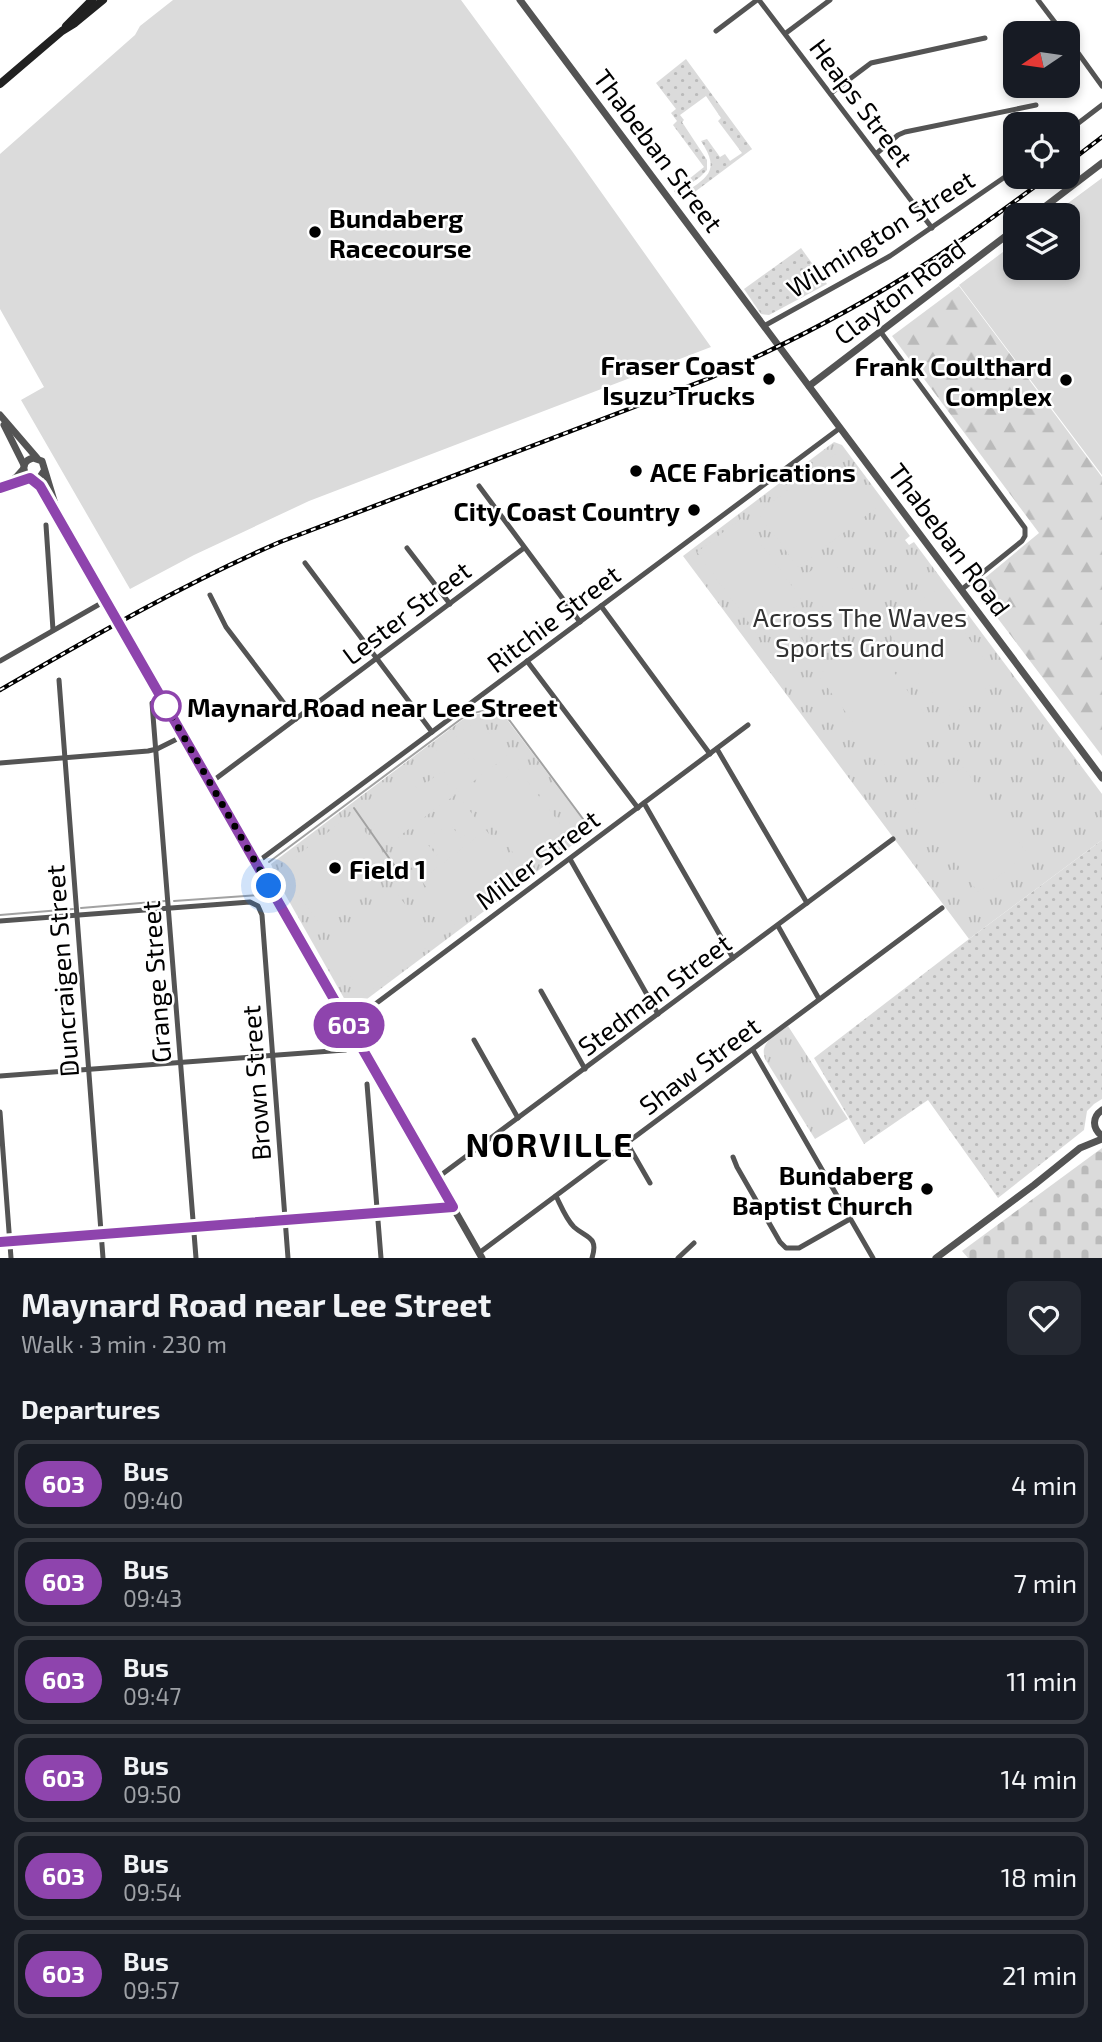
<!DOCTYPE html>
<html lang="en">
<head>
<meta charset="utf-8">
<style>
  body { margin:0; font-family:"Exo 2",sans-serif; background:#242831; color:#f1f3f6; height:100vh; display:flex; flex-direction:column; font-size:26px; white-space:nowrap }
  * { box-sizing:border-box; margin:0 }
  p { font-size:23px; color:#9ea1a6 }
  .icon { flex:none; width:38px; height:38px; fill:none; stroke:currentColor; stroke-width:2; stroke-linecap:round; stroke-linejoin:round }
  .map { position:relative; height:1258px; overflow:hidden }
  .details { display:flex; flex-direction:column; background:#171b24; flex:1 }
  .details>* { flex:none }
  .badge { padding:0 14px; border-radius:23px; font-size:24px; line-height:46px }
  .needle { width:46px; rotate:257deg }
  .controls { position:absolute; left:1003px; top:21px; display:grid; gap:14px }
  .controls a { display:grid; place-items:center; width:77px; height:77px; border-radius:14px; background:#171b24; box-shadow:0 4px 10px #0003; font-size:35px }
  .you { position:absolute; width:35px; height:35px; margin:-18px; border:5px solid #fff; border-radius:50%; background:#1a73e8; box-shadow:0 0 0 10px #1a73e833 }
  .map>.badge { position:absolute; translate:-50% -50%; box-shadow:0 0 0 4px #fff }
  h2 { padding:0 21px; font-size:26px; line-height:63px }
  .round { display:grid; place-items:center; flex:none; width:74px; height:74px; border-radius:14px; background:#242831 }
  .headline { display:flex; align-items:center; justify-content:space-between; height:119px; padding:0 21px }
  h1 { font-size:33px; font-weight:700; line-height:52px }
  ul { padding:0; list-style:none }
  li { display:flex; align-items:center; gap:21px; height:88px; margin:0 14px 10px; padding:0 7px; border:4px solid #363941; border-radius:14px }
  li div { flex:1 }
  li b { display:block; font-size:26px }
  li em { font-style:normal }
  li .badge { min-width:77px; font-weight:700; text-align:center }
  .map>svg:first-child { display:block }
  .grass { fill:url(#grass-dots) }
  .forest { fill:url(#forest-firs) }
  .cemetery { fill:url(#cemetery-stones) }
  .park { fill:url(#park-tufts) }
  .garden { fill:#dbdbdb }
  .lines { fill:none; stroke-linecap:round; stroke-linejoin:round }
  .stream { stroke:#a2a2a2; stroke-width:2 }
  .minor { stroke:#545454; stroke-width:5 }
  .tertiary { stroke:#545454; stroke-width:7 }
  .secondary { stroke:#212121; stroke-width:8 }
  .rail-casing { stroke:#000; stroke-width:4.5 }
  .rail { stroke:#fff; stroke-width:2; stroke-dasharray:5; stroke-linecap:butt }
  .line-casing { stroke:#fff; stroke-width:16 }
  .line { stroke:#8e44ad; stroke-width:10 }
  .walk { stroke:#000; stroke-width:7; stroke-dasharray:0 12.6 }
  .poi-dot { fill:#000; stroke:#fff; stroke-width:2.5 }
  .stop-dot { fill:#fff; stroke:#8e44ad; stroke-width:3.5 }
  .labels { text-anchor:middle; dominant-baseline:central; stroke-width:5; stroke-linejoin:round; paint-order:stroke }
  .street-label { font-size:26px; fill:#000; stroke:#fff }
  .poi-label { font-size:26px; font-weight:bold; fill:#000; stroke:#fff; text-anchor:end }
  .park-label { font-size:26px; fill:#323232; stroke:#fff }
  .stop-label { font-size:26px; font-weight:bold; fill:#000; stroke:#fff; text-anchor:start }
  .district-label { font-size:33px; font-weight:bold; letter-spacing:2px; fill:#000; stroke:#fff }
</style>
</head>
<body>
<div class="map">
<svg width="1102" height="1258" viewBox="0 0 1102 1258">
  <defs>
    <pattern id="grass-dots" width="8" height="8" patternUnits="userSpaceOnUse" patternTransform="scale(1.75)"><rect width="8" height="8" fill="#dbdbdb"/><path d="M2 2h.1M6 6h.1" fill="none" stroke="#bababa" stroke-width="1.8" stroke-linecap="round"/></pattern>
    <pattern id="forest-firs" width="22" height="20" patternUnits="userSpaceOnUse" patternTransform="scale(1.75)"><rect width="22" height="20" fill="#dbdbdb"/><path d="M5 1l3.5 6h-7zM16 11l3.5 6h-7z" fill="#bababa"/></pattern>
    <pattern id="cemetery-stones" width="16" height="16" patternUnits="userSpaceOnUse" patternTransform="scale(1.75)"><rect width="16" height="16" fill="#dbdbdb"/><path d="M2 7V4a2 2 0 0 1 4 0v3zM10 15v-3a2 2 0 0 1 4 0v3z" fill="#bababa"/></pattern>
    <pattern id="park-tufts" width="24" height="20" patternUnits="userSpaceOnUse" patternTransform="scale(1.75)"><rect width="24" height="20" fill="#dbdbdb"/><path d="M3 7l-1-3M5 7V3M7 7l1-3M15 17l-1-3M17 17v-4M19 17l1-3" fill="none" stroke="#bababa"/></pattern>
  </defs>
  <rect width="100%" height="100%" fill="#fff"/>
  <g class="grass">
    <path d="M686,59L752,149L684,200L681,196C706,177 722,173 701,141L707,139L720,157L725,154L730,161L742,153L718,121L721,118L706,96L680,115L684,120L682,122L707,160V170L700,177L676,194L674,191L704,167L673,125L677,121L671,113L676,109L656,83Z"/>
    <path d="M801,248L827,284L769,315L761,314L744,289Z"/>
    <path d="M1102,840V1099L1094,1104L1087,1111L1084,1130L998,1198L928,1100L864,1144L814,1058L969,939Z"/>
  </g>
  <path class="forest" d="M959,286L1102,477V756L974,587L1039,533L892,336Z"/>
  <path class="cemetery" d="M1102,1148V1258H968L962,1251Z"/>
  <g class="park">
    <path d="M834,442L842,445L910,536L905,540L909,545L914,542L1102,794V840L969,939L683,556Z"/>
    <path d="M498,711L503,714L591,831L359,1005L349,1007L277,880L271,864L462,720L477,714Z"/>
    <path d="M788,1026L848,1119L815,1139L765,1059C759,1042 776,1035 788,1026Z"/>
  </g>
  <g class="garden">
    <path d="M173,0H461L572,151L711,347L309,501L194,555L130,589L21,400L44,387L0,309V154L135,35L140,26Z"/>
    <path d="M1102,178V475L959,285L1015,243V268H1068V215H1052Z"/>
    <path d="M835,454L876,508L798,567L758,513Z"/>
    <path d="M742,518L803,601L758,635L697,552Z"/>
    <path d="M830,557L851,586L823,607L801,578Z"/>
    <path d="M852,588L874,617L845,638L824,609Z"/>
    <path d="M934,591L999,679L950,716L885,628Z"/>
    <path d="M791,625L800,636L778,653L769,642Z"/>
    <path d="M800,637L809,648L787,665L778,654Z"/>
    <path d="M868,637L935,728L885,765L818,675Z"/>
    <path d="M478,719L507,756L485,773L456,736Z"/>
    <path d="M452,738L482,775L459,792L431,754Z"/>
    <path d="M963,767L1028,854L978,892L913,805Z"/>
    <path d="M518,769L571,838L527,871L474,801Z"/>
    <path d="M405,773L434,810L389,844L361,806Z"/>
    <path d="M439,773L455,795L440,806L424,785Z"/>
    <path d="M463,802L480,824L465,836L448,814Z"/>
    <path d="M352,814L391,867L318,921L279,869Z"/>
    <path d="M449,823L461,838L438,855L427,840Z"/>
    <path d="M486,830L521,876L455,925L421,880Z"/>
    <path d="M425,841L437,856L415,872L404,858Z"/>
    <path d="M398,895L434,942L364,995L328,946Z"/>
  </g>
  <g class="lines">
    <g class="stream">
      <path d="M354,808L396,868"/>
      <path d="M269,862L461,719C473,712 490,707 504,713L592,831"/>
      <path d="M174,901L260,895V893"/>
      <path d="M81,908L165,901"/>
      <path d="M0,915L73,909"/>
    </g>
    <g class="minor">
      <path d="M759,0L932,228"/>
      <path d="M1038,0L1063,33"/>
      <path d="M716,31L757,0"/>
      <path d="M786,33L830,0"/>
      <path d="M1068,39L1102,86"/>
      <path d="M831,93L871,63L985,38"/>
      <path d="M1068,131L1102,105"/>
      <path d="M877,153L898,135L905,132L1036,105"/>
      <path d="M764,326L890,256L1015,170"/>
      <path d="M880,331L1025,528V536L1022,541L961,590"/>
      <path d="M6,486L30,478"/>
      <path d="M479,486L580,622"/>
      <path d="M0,488L16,476L24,467"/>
      <path d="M46,525L53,630"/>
      <path d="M407,548L450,604"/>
      <path d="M305,563L432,732"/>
      <path d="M210,595L226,627L296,719"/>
      <path d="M601,606L710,754"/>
      <path d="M0,661L105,601"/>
      <path d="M527,661L638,808"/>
      <path d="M59,680L103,1258"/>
      <path d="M152,703L196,1258"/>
      <path d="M717,749L807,903"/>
      <path d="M0,763L148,751L157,749L183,736"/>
      <path d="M210,783L524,548"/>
      <path d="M644,803L733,958"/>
      <path d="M570,859L658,1014"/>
      <path d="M256,863L840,428"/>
      <path d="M0,921L250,902L258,906L262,915L288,1258"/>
      <path d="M778,926L819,999"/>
      <path d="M541,991L585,1069"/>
      <path d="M347,1022L358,1017L748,725"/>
      <path d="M474,1040L518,1118"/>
      <path d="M753,1050L873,1258"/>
      <path d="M0,1076L345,1050L361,1045"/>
      <path d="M367,1084L381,1258"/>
      <path d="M0,1112L11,1258"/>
      <path d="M627,1143L650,1183"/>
      <path d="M733,1157L737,1167L780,1242L786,1248H799L850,1219"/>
      <path d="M437,1178L893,839"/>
      <path d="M556,1196C561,1206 566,1219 574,1227C586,1238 599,1236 592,1258"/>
      <path d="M0,1242L285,1222L454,1207"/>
      <path d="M479,1253L942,908"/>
      <path d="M678,1258L694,1243"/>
    </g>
    <g class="tertiary">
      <path d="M520,0L1102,778"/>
      <path d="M1034,215L1102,163"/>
      <path d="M809,386L1015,229"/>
      <path d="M0,415L37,458"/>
      <path d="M4,425L24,465"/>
      <path d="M44,471L40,477L32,479L25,473C22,466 25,460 33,458L42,461L55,504"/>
      <path d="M32,479L40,486L48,499L482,1258"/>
      <path d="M1102,1110C1092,1117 1092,1128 1102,1136"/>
      <path d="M936,1258L1034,1185L1080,1148L1102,1139"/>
    </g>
    <g class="secondary">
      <path d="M66,26L92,0"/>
      <path d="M0,84L62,31L75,23L103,0"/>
    </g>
    <defs>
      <g id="rail">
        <path d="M1068,163L1102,137"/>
        <path d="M0,690C92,637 183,584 280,542L710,378C783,346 855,309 922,266C966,238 1007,207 1048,177"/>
      </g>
    </defs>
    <use href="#rail" class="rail-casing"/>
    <use href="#rail" class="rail"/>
  </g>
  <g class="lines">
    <defs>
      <path id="line" d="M0,488L30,478L40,486L453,1207L0,1242"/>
    </defs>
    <use href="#line" class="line-casing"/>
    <use href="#line" class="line"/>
    <path class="walk" d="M166,706L269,886"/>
  </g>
  <g class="poi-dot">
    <circle cx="315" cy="232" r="7"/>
    <circle cx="769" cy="379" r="7"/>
    <circle cx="1066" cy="380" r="7"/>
    <circle cx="636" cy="471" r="7"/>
    <circle cx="694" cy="510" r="7"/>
    <circle cx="335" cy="868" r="7"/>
    <circle cx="927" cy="1189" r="7"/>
  </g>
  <circle class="stop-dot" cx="166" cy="706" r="14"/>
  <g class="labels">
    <g class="street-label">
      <text transform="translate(862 102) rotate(53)">Heaps Street</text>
      <text transform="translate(659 150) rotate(53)">Thabeban Street</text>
      <text transform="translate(880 233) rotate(-32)">Wilmington Street</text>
      <text transform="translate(899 291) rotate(-37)">Clayton Road</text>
      <text transform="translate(950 539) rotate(53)">Thabeban Road</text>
      <text transform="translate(406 612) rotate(-37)">Lester Street</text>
      <text transform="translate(553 618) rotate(-37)">Ritchie Street</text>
      <text transform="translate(537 859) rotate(-37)">Miller Street</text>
      <text transform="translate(61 971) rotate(-94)">Duncraigen Street</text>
      <text transform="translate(155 982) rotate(-94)">Grange Street</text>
      <text transform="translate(654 994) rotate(-37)">Stedman Street</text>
      <text transform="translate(699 1065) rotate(-37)">Shaw Street</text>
      <text transform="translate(255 1083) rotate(-94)">Brown Street</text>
    </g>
    <g class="poi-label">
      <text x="329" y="217" text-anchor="start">Bundaberg<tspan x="329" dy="30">Racecourse</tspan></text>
      <text x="755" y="364">Fraser Coast<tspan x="755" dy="30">Isuzu Trucks</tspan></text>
      <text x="1052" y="365">Frank Coulthard<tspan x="1052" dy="30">Complex</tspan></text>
      <text x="650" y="471" text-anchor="start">ACE Fabrications</text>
      <text x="680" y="510">City Coast Country</text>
      <text x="349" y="868" text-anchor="start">Field 1</text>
      <text x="913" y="1174">Bundaberg<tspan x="913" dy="30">Baptist Church</tspan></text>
    </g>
    <g class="park-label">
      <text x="860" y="616">Across The Waves<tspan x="860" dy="30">Sports Ground</tspan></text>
    </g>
    <g class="stop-label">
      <text x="187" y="706">Maynard Road near Lee Street</text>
    </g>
    <g class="district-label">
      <text x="550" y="1144">NORVILLE</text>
    </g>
  </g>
</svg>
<div class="controls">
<a><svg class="needle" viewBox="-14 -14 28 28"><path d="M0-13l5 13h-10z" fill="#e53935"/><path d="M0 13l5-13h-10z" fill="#9ea1a6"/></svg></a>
<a><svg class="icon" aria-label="locate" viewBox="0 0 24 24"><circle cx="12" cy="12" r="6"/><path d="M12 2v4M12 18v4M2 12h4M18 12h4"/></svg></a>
<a><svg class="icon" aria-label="layers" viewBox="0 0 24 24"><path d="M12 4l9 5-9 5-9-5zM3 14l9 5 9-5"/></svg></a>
</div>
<div class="you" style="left:269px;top:886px"></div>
<b class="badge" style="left:349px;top:1025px;background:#8e44ad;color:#fff">603</b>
</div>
<section class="details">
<div class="headline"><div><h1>Maynard Road near Lee Street</h1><p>Walk · 3 min · 230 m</p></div><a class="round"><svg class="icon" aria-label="heart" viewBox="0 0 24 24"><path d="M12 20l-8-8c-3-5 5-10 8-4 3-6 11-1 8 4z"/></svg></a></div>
<h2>Departures</h2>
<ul>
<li><span class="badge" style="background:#8e44ad;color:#fff">603</span><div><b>Bus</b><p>09:40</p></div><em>4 min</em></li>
<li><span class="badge" style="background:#8e44ad;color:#fff">603</span><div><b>Bus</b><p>09:43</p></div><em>7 min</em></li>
<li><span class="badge" style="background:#8e44ad;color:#fff">603</span><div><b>Bus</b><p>09:47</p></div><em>11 min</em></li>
<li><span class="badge" style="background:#8e44ad;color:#fff">603</span><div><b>Bus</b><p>09:50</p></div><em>14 min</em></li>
<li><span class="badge" style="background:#8e44ad;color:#fff">603</span><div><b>Bus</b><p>09:54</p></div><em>18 min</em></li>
<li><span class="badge" style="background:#8e44ad;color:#fff">603</span><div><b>Bus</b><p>09:57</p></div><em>21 min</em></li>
</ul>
</section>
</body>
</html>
